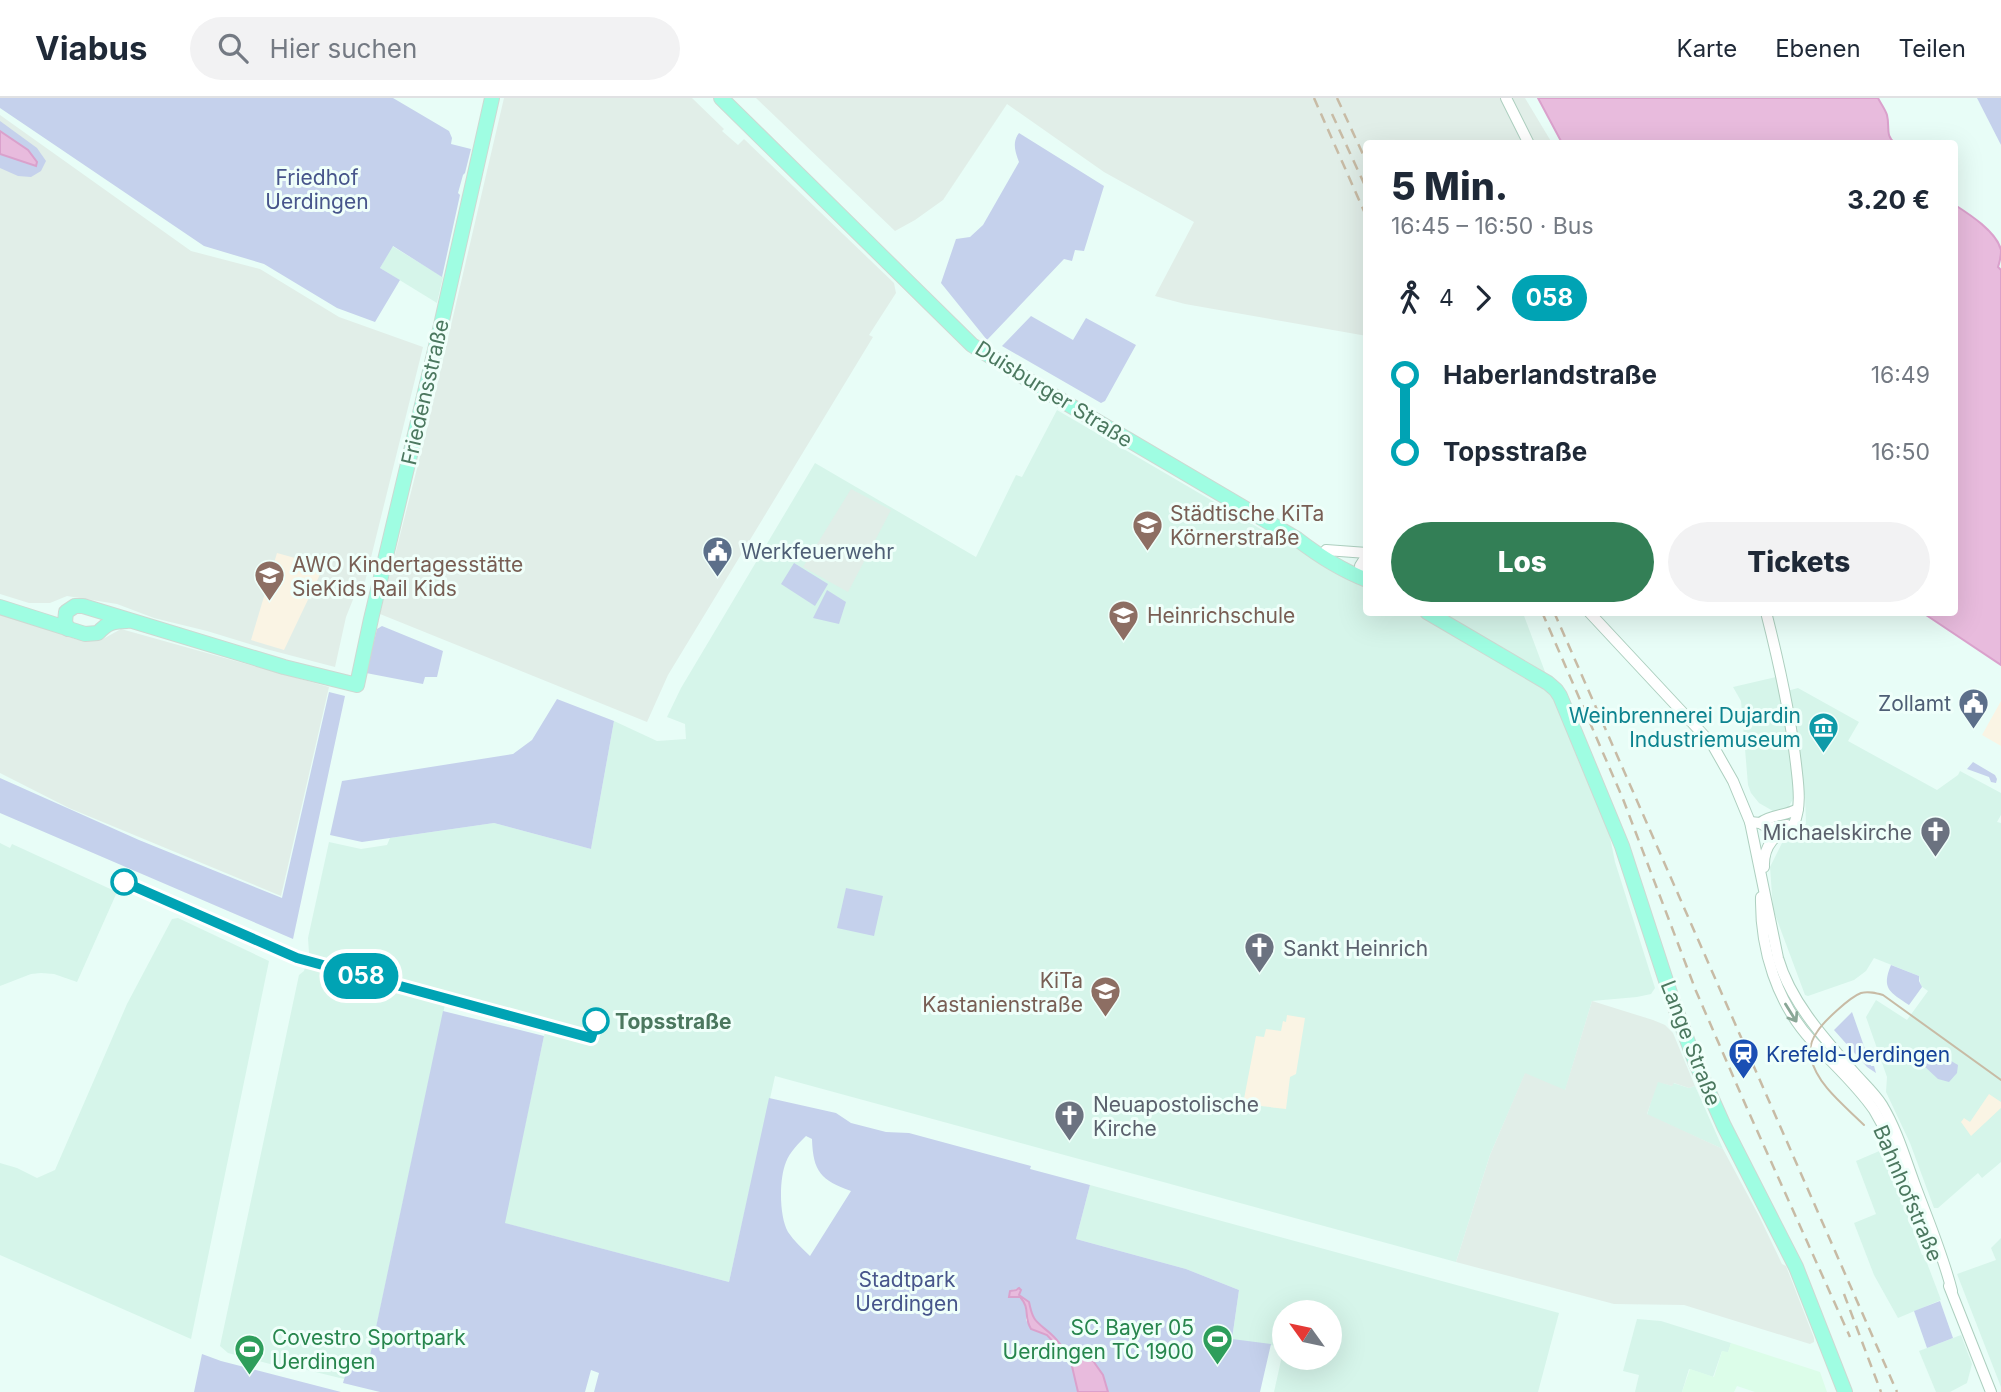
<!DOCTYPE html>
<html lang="de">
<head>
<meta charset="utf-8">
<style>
  body { margin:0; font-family:Inter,sans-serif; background:#f2f2f3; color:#1f2937; height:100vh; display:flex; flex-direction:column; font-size:26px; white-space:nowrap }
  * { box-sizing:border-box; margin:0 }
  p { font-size:23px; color:#747a83 }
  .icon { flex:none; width:38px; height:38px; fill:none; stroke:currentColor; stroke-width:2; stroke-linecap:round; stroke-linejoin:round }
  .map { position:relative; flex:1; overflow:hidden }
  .details { position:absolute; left:1363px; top:42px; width:595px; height:476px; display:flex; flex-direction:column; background:#fff; border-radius:7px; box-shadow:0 7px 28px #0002 }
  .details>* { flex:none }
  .badge { padding:0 14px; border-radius:23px; font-size:24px; line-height:46px }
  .needle { width:46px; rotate:303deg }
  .buttons { position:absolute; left:1272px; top:1202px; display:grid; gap:14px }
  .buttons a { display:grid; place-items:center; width:70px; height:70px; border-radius:50%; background:#fff; box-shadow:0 7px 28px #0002; font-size:35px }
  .map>.badge { position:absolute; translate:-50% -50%; box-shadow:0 0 0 4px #fff }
  .legs { display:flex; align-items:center; gap:10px; height:77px; padding:0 28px; font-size:23px }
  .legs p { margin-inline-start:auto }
  .summary { display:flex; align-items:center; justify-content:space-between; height:119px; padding:0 28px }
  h1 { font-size:38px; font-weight:800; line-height:52px }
  .button { display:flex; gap:14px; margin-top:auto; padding:14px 28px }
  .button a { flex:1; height:80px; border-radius:42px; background:#337f56; color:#fff; font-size:28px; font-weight:800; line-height:80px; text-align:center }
  .button a+a { background:#f2f2f3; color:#1f2937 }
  ul { padding:0 28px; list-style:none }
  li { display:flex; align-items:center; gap:24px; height:77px; font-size:26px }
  li i { display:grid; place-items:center; width:10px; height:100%; margin:0 9px; background:currentColor }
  li i::after { content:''; width:18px; height:18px; margin:-9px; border:5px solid; border-radius:50%; background:#fff }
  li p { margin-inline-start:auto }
  li:first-child i { background:linear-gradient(#0000 50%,currentColor 0) }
  li:last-child i { background:linear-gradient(currentColor 50%,#0000 0) }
  header { display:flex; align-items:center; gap:42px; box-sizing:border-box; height:98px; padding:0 35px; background:#fff; border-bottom:2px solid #e0e1e3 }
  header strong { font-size:33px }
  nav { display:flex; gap:38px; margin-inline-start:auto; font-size:24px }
  .search { width:490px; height:63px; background:#f2f2f3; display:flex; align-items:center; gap:18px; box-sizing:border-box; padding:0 24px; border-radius:38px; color:#747a83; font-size:26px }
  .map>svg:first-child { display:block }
  .residential { fill:#d6f5ea; fill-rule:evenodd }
  .commercial { fill:#dcfde9 }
  .industrial { fill:#e1eee8 }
  .education { fill:#faf4e4 }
  .green { fill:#c5d1ec; fill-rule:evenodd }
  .water { fill:#e8bbdd; stroke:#daa1cc; stroke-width:2 }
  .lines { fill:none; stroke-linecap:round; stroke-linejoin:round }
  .minor-casing { stroke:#adcfbf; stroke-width:12 }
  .major-casing { stroke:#cdd9d2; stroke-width:16 }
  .minor { stroke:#fff; stroke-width:10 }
  .major { stroke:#9ffde2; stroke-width:14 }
  .tram { stroke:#c8bba5; stroke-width:2 }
  .rail { stroke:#c8bba5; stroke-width:2.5; stroke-dasharray:10 7; stroke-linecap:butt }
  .oneway { stroke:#8aa797 }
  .line-1-casing { stroke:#fff; stroke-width:16 }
  .line-1 { stroke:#00a3b4; stroke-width:10 }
  .stop-1-dot { fill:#fff; stroke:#00a3b4; stroke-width:3.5 }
  .labels { text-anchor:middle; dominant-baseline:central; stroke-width:6; stroke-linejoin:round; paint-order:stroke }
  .park-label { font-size:21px; fill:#47558b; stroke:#effffa }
  .street-label { font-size:21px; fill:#4b785f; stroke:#effffa }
  .education-label { font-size:21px; fill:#785e54; stroke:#effffa; text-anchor:start }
  .service-label { font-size:21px; fill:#4e5e75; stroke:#effffa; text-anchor:start }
  .culture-label { font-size:21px; fill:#0d838f; stroke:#effffa; text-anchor:end }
  .worship-label { font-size:21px; fill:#5b616d; stroke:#effffa; text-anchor:start }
  .stop-label { font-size:21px; font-weight:bold; fill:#4b785f; stroke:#effffa; text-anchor:start }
  .transit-label { font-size:21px; fill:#164399; stroke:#effffa; text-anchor:start }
  .leisure-label { font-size:21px; fill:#27864d; stroke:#effffa; text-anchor:end }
</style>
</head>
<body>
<header>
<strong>Viabus</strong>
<div class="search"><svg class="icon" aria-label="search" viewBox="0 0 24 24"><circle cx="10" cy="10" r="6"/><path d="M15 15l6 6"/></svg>Hier suchen</div>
<nav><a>Karte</a><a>Ebenen</a><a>Teilen</a></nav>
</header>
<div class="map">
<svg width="2001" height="1294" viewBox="0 0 2001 1294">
  <rect width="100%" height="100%" fill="#e8fdf7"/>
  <g class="residential">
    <path d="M392,148L443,179L437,205L380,170Z"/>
    <path d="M1057,312L1264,433L1367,479V514L1523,515L1578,662L1609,734L1615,764L1655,890L1651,896L1637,899L1592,903L1565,993L1525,976L1490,1057L1456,1164L775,978L729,1184L504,1125L547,924L447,897L368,1268L349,1263L344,1281L291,1268L289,1271L228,1255L220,1248L299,877L304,873L309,855L308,840L329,744L361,751L387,747L390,740L494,725L591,751L614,623L657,643L686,641L685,626L667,619L681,590L815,365L976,459L1016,377L1022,379Z"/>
    <path d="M1776,579L1780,595L1798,590L1859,624L1848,643L1937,692L1958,677L1960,673L2001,695V717L1997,724L2001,725V1064L1982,1080L1978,1075L1938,1110H1934L1910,1045L1886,994L1887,979L1866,919L1876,902L1907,922L1928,893L1921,888L1919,878L1874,860L1866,873L1854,882L1808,898L1805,897L1773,811L1770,769L1785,739L1806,726L1805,697L1794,699L1787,712L1773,713L1759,705L1751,695L1748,687L1741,603L1733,589Z"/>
    <path d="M0,745L10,750L12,746L117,794L77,884L54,876L41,875L31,876L0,888Z"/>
    <path d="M178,820L269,863L191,1241L0,1157V1065L17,1070L37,1080L55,1072L127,906L172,821Z"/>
    <path d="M1657,983L1672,988L1673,985L1689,990L1695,988L1723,1051L1647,1017Z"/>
    <path d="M1884,1051L1922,1157H1924L1941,1202L1898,1220L1874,1177L1854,1125L1876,1116L1856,1063Z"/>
    <path d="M1090,1087L1559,1215L1538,1294H1274L1284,1249L1232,1242L1239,1192L1186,1171L1076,1141ZM1284,1214H1330V1260H1284Z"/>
    <path d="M2001,1140V1289L1957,1176L1996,1162L1991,1150Z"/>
    <path d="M1637,1221L1661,1223L1731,1245L1728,1255L1722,1253L1713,1279L1689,1271L1682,1294H1635L1639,1277L1623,1273Z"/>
    <path d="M1961,1237L1972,1266L1967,1285L1950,1294H1936L1919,1253Z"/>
  </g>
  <path class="commercial" d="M1731,1245L1820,1274L1827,1294H1755L1737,1288L1734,1294H1682L1690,1271L1714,1279L1722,1253L1728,1254Z"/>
  <g class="industrial">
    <path d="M504,0H692L724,31L722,33L738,47L744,41L894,185L896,195L869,237L873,239L668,577L647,624L380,516L425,339Z"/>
    <path d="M756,0H1525L1552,45L1367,46V238L1185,206L1155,198L1194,124L1104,74L1007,6L943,102L915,122L895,133Z"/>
    <path d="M0,17L191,153L260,171L339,219L423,249L361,500L354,499L346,519L335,569L266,551L207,533L154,520L117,506L67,498L50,505H29L0,496Z"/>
    <path d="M851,391L891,412L848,494L803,469Z"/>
    <path d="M0,516L78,542L103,541L121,531L329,589L281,798L69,710L0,675Z"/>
    <path d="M1592,903L1653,922L1665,927L1673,935L1695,988L1689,990L1674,985L1672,988L1658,984L1647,1016L1723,1051L1759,1118L1782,1166L1786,1168L1814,1240V1244L1810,1246L1684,1207L1614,1206L1456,1164L1490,1057L1525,975L1565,992Z"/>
  </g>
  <g class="education">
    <path d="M277,455L324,468L284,552L251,542Z"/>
    <path d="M2001,603V648L1982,637Z"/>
    <path d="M1287,917L1305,920L1296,976L1290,979L1286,1011L1243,1006L1256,938L1264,939L1266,931L1281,933L1283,923L1286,924Z"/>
    <path d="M1989,996L2001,1004V1010L1971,1038L1961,1024L1964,1020L1970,1024Z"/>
  </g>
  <g class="green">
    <path d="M0,0H393L449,33L452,40L451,46L471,51L465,75L463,77L458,95L460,97L442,179L393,148L380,170L400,182L375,224L337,210L264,166L204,148L0,10Z"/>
    <path d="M1977,0H2001V47Z"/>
    <path d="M0,23L37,50L46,63L41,73L31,79L18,78L0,70Z"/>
    <path d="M1019,35L1104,88L1084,153L1075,152L1072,163L1064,161L987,242L941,185L956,141L970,139L983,127L1019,64C1015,53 1012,44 1019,35Z"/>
    <path d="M1031,218L1073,242L1086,220L1136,247L1105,303L1101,305L1002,248Z"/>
    <path d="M794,465L828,486L815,508L781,486Z"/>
    <path d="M827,492L846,504L839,526L813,520Z"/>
    <path d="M382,528L443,553L437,579H425L423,586L366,575L377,531Z"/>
    <path d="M329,594L345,598L293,841L0,715V680L139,742L282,800Z"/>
    <path d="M557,601L614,623L591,751L494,725L362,744L330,737L342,683L513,656L532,642Z"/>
    <path d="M1973,664L1995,677L1997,681L1996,685L1991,684L1989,679L1967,671Z"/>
    <path d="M846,790L883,798L874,838L837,830Z"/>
    <path d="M1891,867L1919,878V883L1922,889L1909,907C1890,894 1881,891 1891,867Z"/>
    <path d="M443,913L544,938L505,1125L729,1184L769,1000L836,1015L851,1025L886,1034L909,1035L1031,1068L1030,1071L1090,1087L1076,1141L1186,1171L1239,1192L1232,1241L1271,1246L1260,1294H1108L1103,1277L1086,1253L1070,1255L1067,1254L1051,1236L1035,1224L1031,1216L1029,1204L1019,1197L1021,1192L1019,1190L1012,1192L1027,1208L1026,1222L1031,1231L1047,1237L1067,1259V1262L1071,1264L1078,1294H594L599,1275L591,1272L585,1294H380L343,1285L349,1263L368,1267ZM806,1038L812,1041C813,1074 821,1082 851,1093L810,1158C802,1150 794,1143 788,1134C779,1118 779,1081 786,1064C790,1054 798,1046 806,1038Z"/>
    <path d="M1852,914L1871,968H1874L1876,975L1867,969L1834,932Z"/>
    <path d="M1934,953L1958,967L1957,975L1949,984L1938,981L1923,967Z"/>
    <path d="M1940,1203L1953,1240L1927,1250L1914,1213Z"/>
    <path d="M202,1256L221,1263L341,1294H194Z"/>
  </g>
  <g class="water">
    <path d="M1538,0H1878C1881,6 1885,11 1887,17C1890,29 1885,38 1895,45H1562Z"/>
    <path d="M0,33L28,52L37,64L36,68L0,56Z"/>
    <path d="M1955,107C1969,116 1997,134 2001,152C2001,157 2000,163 1998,169L2001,172V567L1923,515L1955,514Z"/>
    <path d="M1019,1190L1021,1192L1019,1197L1029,1204C1033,1224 1036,1223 1051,1236C1057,1241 1061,1248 1067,1254L1070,1255L1086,1253L1103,1277L1108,1294H1078L1071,1264L1067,1263V1259L1047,1237L1031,1231C1023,1218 1031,1211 1020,1199H1009L1010,1193L1016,1192Z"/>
  </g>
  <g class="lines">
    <defs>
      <g id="minor">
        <path d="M1506,0L1529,46"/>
        <path d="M1326,452L1367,455"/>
        <path d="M1361,476L1360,468L1367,457"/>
        <path d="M1589,514L1712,646L1733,683L1750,724L1778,860C1790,902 1822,938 1851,971C1861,983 1874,994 1882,1007C1897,1032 1905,1060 1915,1087C1928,1122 1943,1157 1952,1193"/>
        <path d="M1750,724L1760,725L1768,730L1787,727"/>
        <path d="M1760,725C1771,716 1786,718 1798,711"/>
        <path d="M1764,769C1763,746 1776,737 1794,726C1802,707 1798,685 1796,666C1790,614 1779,565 1766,514"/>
        <path d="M1761,799C1760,851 1777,905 1812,943C1833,966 1857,987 1874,1012C1886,1032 1896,1055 1903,1076"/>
        <path d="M1949,1188L1991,1294"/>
      </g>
      <g id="major">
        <path d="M721,0L972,247L1054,298L1297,441C1319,458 1341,472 1367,482"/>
        <path d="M0,509L85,536L98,535C107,525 113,523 127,523"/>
        <path d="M1427,514L1548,585L1556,592L1560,598L1622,748L1672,901L1695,963L1724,1028L1796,1169L1845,1294"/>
        <path d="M68,531L65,524L66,514L75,508H83L284,569L357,587L371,521L441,227L492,0"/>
      </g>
    </defs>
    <use href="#minor" class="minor-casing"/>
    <use href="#major" class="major-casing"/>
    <use href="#minor" class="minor"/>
    <use href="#major" class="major"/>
    <path class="tram" d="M1864,1027C1845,1008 1817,987 1811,960C1809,951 1812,941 1817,934C1823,924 1850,899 1861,895C1869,893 1876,895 1883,897L2001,982"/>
    <g class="rail">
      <path d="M1314,0L1367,120"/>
      <path d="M1337,0L1367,65"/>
      <path d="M1332,16L1367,92"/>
      <path d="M1542,514L1623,701L1696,893L1746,1008L1850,1239"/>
      <path d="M1554,514L1897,1294"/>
      <path d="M1844,1196L1881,1294"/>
    </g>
  </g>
  <defs><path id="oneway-shaft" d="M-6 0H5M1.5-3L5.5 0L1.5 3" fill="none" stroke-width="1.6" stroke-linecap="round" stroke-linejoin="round" transform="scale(1.75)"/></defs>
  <use class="oneway" href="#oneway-shaft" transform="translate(1791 915) rotate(58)"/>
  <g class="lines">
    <defs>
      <path id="line-1" d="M124,784L297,860L591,940L596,923"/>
    </defs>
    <use href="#line-1" class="line-1-casing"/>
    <use href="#line-1" class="line-1"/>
  </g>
  <defs>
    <symbol id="school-pin" viewBox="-11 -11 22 30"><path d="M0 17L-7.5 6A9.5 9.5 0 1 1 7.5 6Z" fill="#8d6e63" stroke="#effffa"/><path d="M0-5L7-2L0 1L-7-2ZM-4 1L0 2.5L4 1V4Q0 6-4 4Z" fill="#fff"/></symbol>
    <symbol id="civic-pin" viewBox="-11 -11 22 30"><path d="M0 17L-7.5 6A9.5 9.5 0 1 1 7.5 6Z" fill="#5c6f8a" stroke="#effffa"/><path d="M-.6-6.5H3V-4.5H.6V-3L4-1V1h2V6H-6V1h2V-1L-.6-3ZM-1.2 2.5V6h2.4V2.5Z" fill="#fff"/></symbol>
    <symbol id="museum-pin" viewBox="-11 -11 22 30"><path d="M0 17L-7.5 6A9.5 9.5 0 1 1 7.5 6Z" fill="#0f9aa8" stroke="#effffa"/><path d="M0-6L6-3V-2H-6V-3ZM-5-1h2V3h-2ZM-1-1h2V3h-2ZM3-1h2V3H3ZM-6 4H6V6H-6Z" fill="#fff"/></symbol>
    <symbol id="church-pin" viewBox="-11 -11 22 30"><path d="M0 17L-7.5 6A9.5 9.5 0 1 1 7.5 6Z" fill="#6b7280" stroke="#effffa"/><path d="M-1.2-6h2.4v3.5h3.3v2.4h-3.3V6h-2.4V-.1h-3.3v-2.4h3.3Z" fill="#fff"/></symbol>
    <symbol id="station-pin" viewBox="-11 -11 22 30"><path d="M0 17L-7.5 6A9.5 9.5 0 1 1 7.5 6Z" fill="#1a4fb4" stroke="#effffa"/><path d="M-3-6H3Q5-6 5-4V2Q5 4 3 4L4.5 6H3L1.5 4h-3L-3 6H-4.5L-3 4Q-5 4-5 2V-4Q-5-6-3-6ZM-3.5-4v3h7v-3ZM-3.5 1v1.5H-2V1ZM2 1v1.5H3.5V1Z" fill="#fff"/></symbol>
    <symbol id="stadium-pin" viewBox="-11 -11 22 30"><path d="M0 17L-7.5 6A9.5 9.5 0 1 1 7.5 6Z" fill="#2e9e5b" stroke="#effffa"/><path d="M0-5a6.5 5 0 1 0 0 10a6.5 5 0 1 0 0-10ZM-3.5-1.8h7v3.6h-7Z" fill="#fff"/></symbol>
  </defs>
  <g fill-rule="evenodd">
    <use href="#school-pin" x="1130" y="410" width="35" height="47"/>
    <use href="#civic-pin" x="700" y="436" width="35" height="47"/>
    <use href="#school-pin" x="252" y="460" width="35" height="47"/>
    <use href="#school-pin" x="1106" y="500" width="35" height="47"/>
    <use href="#civic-pin" x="1956" y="588" width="35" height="47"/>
    <use href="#museum-pin" x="1806" y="612" width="35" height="47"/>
    <use href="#church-pin" x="1918" y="716" width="35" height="47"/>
    <use href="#church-pin" x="1242" y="832" width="35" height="47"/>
    <use href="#school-pin" x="1088" y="876" width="35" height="47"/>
    <use href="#station-pin" x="1726" y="938" width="35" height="47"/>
    <use href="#church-pin" x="1052" y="1000" width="35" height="47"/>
    <use href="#stadium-pin" x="1200" y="1224" width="35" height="47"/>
    <use href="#stadium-pin" x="232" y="1234" width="35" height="47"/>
  </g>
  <g class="stop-1-dot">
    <circle cx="124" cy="784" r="12"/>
    <circle cx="596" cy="923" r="12"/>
  </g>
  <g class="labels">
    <g class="park-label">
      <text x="317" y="79">Friedhof<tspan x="317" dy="24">Uerdingen</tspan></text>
      <text x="907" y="1181">Stadtpark<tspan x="907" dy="24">Uerdingen</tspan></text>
    </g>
    <g class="street-label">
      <text transform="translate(425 294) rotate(-77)">Friedensstraße</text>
      <text transform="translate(1054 296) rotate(32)">Duisburger Straße</text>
      <text transform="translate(1691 945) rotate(69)">Lange Straße</text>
      <text transform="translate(1908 1095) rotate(67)">Bahnhofstraße</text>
    </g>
    <g class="education-label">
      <text x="1170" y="415">Städtische KiTa<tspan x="1170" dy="24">Körnerstraße</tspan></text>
      <text x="292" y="466">AWO Kindertagesstätte<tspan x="292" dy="24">SieKids Rail Kids</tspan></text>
      <text x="1147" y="517">Heinrichschule</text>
      <text x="1083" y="882" text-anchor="end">KiTa<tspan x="1083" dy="24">Kastanienstraße</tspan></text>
    </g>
    <g class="service-label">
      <text x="741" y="453">Werkfeuerwehr</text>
      <text x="1951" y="605" text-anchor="end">Zollamt</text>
    </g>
    <g class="culture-label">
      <text x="1801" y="617">Weinbrennerei Dujardin<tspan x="1801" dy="24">Industriemuseum</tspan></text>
    </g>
    <g class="worship-label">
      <text x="1912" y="734" text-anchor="end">Michaelskirche</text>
      <text x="1283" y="850">Sankt Heinrich</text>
      <text x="1093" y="1006">Neuapostolische<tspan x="1093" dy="24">Kirche</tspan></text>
    </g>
    <g class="stop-label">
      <text x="615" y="923">Topsstraße</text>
    </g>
    <g class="transit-label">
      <text x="1766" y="956">Krefeld-Uerdingen</text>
    </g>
    <g class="leisure-label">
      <text x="1194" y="1229">SC Bayer 05<tspan x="1194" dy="24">Uerdingen TC 1900</tspan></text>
      <text x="272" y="1239" text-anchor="start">Covestro Sportpark<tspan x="272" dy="24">Uerdingen</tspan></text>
    </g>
  </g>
</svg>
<div class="buttons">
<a><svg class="needle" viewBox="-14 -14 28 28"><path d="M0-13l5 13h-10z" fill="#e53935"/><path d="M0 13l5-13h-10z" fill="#747a83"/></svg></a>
</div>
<b class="badge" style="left:361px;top:878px;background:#00a3b4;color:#fff">058</b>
<section class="details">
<div class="summary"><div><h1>5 Min.</h1><p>16:45 – 16:50 · Bus</p></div><b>3.20 €</b></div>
<div class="legs"><svg class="icon" aria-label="walk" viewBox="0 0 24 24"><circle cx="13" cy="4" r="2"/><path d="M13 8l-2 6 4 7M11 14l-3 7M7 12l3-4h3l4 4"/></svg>4<svg class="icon" aria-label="forward" viewBox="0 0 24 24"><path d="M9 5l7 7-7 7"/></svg><b class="badge" style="background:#00a3b4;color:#fff">058</b></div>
<ul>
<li><i style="color:#00a3b4"></i><b>Haberlandstraße</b><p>16:49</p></li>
<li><i style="color:#00a3b4"></i><b>Topsstraße</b><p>16:50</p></li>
</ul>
<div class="button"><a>Los</a><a>Tickets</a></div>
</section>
</div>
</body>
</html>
